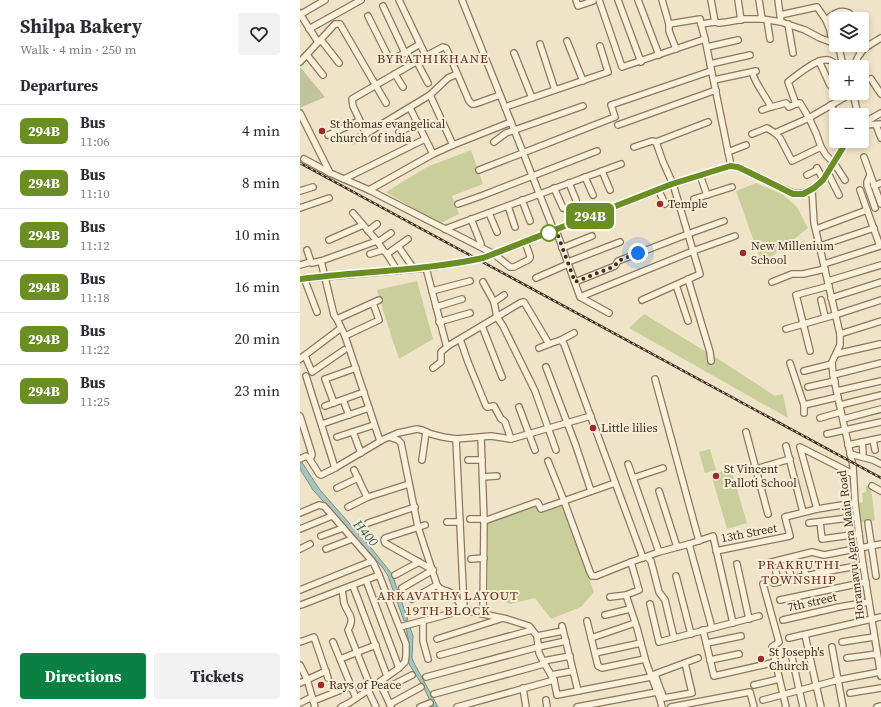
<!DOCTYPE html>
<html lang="en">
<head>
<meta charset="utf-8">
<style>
  body { margin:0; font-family:"Source Serif 4",serif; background:#f2f2f3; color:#2b2b33; height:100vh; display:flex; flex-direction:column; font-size:15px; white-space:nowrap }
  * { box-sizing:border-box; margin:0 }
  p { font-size:13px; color:#7c7c81 }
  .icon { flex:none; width:22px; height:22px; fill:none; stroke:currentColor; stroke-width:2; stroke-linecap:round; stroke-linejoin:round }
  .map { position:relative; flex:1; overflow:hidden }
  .sheet { display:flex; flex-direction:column; background:#fff; width:300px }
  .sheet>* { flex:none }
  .badge { padding:0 8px; border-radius:6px; font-size:14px; line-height:26px }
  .buttons { position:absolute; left:529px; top:12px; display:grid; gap:8px }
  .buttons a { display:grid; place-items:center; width:40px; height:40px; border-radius:4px; background:#fff; box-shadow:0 2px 6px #0003; font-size:20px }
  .you { position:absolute; width:20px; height:20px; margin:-10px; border:3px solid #fff; border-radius:50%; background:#1a73e8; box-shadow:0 0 0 6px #1a73e833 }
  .map>.badge { position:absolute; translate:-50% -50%; box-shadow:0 0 0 2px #fff }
  h2 { padding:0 20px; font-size:15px; line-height:36px }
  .round { display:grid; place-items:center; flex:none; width:42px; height:42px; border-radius:4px; background:#f2f2f3 }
  .head { display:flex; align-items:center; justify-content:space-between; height:68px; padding:0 20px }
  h1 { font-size:19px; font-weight:700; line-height:30px }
  .primary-button { display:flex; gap:8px; margin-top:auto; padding:8px 20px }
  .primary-button a { flex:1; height:46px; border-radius:4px; background:#0b8043; color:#fff; font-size:16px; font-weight:700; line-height:46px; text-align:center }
  .primary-button a+a { background:#f2f2f3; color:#2b2b33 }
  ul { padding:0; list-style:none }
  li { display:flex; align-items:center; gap:12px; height:52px; padding:0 20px; border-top:1px solid #e1e1e2 }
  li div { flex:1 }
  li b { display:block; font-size:15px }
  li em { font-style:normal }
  li .badge { min-width:44px; font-weight:700; text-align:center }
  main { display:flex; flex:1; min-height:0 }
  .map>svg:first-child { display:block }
  .green { fill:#c9cf9b }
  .cemetery { fill:#bfc49a }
  .water { fill:#a9c4bc; stroke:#6f938a }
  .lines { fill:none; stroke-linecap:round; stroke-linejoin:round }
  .minor-casing { stroke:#8d765c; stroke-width:8 }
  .minor { stroke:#faf1dc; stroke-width:5.5 }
  .rail-casing { stroke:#3d2e20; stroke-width:2.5 }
  .rail { stroke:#f7eed8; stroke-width:1; stroke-dasharray:3; stroke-linecap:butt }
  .minor-bridge-casing { stroke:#8d765c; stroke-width:8; stroke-linecap:butt }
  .minor-bridge { stroke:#faf1dc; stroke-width:5.5 }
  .line-casing { stroke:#fff; stroke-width:9 }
  .line { stroke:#6b8e23; stroke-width:6 }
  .walk { stroke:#3d2e20; stroke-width:4; stroke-dasharray:0 7.2 }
  .poi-dot { fill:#9e2a2b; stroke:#f7eed8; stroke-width:1.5 }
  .stop-dot { fill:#fff; stroke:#6b8e23; stroke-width:2 }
  .labels { text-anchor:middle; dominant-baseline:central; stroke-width:4; stroke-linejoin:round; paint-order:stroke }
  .poi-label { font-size:12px; fill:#3d2e20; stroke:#f7eed8; text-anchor:start }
  .street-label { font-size:12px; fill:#3d2e20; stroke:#f7eed8 }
  .neighbourhood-label { font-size:13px; letter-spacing:1px; fill:#6b2e1e; stroke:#f7eed8 }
  .water-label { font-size:13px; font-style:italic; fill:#2f5d5a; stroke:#f7eed8 }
</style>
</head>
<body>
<main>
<section class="sheet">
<div class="head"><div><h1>Shilpa Bakery</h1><p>Walk · 4 min · 250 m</p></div><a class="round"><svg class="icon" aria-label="heart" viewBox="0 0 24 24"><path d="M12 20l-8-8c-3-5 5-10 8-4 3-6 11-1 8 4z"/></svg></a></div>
<h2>Departures</h2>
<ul>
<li><span class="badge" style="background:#6b8e23;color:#fff">294B</span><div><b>Bus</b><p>11:06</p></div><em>4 min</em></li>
<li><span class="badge" style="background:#6b8e23;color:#fff">294B</span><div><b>Bus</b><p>11:10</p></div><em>8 min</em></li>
<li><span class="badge" style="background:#6b8e23;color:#fff">294B</span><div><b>Bus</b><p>11:12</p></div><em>10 min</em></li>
<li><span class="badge" style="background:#6b8e23;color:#fff">294B</span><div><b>Bus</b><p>11:18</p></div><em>16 min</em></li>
<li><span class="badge" style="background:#6b8e23;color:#fff">294B</span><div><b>Bus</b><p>11:22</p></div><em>20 min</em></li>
<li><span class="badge" style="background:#6b8e23;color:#fff">294B</span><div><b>Bus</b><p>11:25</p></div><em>23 min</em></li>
</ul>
<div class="primary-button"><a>Directions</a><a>Tickets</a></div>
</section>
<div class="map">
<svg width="581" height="707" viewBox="0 0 581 707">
  <rect width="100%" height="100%" fill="#f0e4c8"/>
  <g class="green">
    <path d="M171,150L183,184L152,196L159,214L139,224L86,192L127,167Z"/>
    <path d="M456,183L482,194L497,207L508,228L462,264L436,191Z"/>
    <path d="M117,281L133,339L99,359L88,326L77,290Z"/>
    <path d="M344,314L423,362L475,396L483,394L488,418L329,328Z"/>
    <path d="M410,449L416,470L405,473L399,452Z"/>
    <path d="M431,469L447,523L427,529L411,474Z"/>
    <path d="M566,485L571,488L575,520L559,523L557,503L563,502L562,493L566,492Z"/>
    <path d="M262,504L294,592L281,607L251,619L235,598L210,604L188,595V522L236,505L239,513Z"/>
  </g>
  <path class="cemetery" d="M0,67L25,97L0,108Z"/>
  <g class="water">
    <path d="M1,461L20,490L72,549L92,574L108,620L104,621L88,576L83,568L50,531L13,490L0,469V462Z"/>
    <path d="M110,627L113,636L112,658L114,663L138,707H133L124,688L109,664L107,658L108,637L106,628Z"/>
  </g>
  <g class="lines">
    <defs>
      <g id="minor">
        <path d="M99,0L120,44"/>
        <path d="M162,0L211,122"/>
        <path d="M276,0L278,6L293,1"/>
        <path d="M299,0L322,67L405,39"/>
        <path d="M318,0L341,62"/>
        <path d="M338,0L359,55"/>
        <path d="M362,0L369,24V31L376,49"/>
        <path d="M411,0L415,22"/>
        <path d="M438,0L441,20"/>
        <path d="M459,0L462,19"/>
        <path d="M83,6L105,53L120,44L126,56"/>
        <path d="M0,13L2,17L18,42"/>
        <path d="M1,14L25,0"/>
        <path d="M480,15L517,7L526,20L530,30L532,43"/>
        <path d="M68,16L90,60L105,53"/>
        <path d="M467,20L470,39"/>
        <path d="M526,20C533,14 540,9 549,13L551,19"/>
        <path d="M481,22L505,30L520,38L536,44"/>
        <path d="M369,24L400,19L401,24"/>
        <path d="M488,24L493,53"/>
        <path d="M9,29L61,0"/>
        <path d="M21,40L39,63"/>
        <path d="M267,41L283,81"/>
        <path d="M240,44L255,90"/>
        <path d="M537,45L539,47L543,67"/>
        <path d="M558,45L560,54"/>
        <path d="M407,47L438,40"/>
        <path d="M214,53L232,98"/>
        <path d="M7,55L23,75"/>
        <path d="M519,61L530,85"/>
        <path d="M0,62L35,24H40L86,103"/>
        <path d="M117,62L128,83"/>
        <path d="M410,64L450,55"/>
        <path d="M538,67C535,64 532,60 528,60C517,58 497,75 488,82L496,104L500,103L509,118L516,133L521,147L526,155L534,163L545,180"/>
        <path d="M554,67C559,50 566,47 581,38"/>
        <path d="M452,72C456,85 465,95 471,107L486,103L489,107L496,104"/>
        <path d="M95,74L103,87"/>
        <path d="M571,79L581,94"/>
        <path d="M414,80L456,71"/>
        <path d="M553,93L558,115"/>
        <path d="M130,95L153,145L211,122L254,231"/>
        <path d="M531,105L536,116"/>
        <path d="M205,107L308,72L300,46"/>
        <path d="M110,108L133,154"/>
        <path d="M462,110L471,107"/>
        <path d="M0,113L30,173"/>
        <path d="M562,124L581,113"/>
        <path d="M318,125L416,90"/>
        <path d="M562,125L581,124"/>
        <path d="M576,125L581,138"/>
        <path d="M534,131L536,129"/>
        <path d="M99,132L118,123"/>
        <path d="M475,133L480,138L492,161L521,147"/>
        <path d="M66,134L53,106L52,99L126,56L143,47L146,48L148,52L169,101L172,104H175L200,95"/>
        <path d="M452,134L467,128L475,133L509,118L514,115L552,93"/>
        <path d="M28,135L59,121"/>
        <path d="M54,140L66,134L82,124L130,95L148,78L157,74"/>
        <path d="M194,142L206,133L283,106"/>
        <path d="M334,147L352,141L356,142L408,122"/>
        <path d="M428,152L446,145"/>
        <path d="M564,157L581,204"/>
        <path d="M4,159L30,173L69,190L194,254L210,267H214L228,260L230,258V256L225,242"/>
        <path d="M430,166V161L405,39L401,24L415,22L419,23L427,22L444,19H462L481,22L478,0"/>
        <path d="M517,168L523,179"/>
        <path d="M179,170L315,117L311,105L411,71"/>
        <path d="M302,171L310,190"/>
        <path d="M528,173L539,195"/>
        <path d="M400,175L407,195"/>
        <path d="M507,175L517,170"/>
        <path d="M570,175L567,182V185L575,208"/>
        <path d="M285,177L293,195"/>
        <path d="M44,179L125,139"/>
        <path d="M269,183L276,200"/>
        <path d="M574,186L581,183"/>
        <path d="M254,188L263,208"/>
        <path d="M358,189L365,204"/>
        <path d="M69,190L133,154L153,145"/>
        <path d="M512,190L514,223L540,334V345L532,362L533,375L553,466L555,503L563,565L581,676"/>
        <path d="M560,190L567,210"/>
        <path d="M0,191L13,187"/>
        <path d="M394,199L432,187"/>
        <path d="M222,200L230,221"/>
        <path d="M158,204L181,196L297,151"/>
        <path d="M208,206L215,227"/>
        <path d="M0,208L29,198"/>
        <path d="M53,213L77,241L83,250L87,254L97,270"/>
        <path d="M189,213L197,232"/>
        <path d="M171,219L181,244"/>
        <path d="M145,229L321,164"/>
        <path d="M516,229L567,210L580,246L524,264"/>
        <path d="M256,230L280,297L309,313"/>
        <path d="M68,231L77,224"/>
        <path d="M29,240L63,225"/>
        <path d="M78,242L91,233"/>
        <path d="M98,246L114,269"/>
        <path d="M520,246L574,228"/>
        <path d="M262,248L292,236"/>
        <path d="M7,250L11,262"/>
        <path d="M70,254L83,250"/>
        <path d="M87,254L108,239"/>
        <path d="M183,258L373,184L430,166L438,167L477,186L493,193H503L515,188L523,179L547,141"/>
        <path d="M21,261L34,315L37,319L45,336L80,441"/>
        <path d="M268,262L320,242"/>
        <path d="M0,265L11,262L12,263L21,261L77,241"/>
        <path d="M126,268L146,344L148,346"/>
        <path d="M4,278L17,312"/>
        <path d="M236,278L268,264"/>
        <path d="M0,279L126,268L163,262"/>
        <path d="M388,279L410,352L411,361"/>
        <path d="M528,281L581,265"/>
        <path d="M183,282L194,302L197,317L203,326L235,391L256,450"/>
        <path d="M275,282L315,266L318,261L388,234L424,221"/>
        <path d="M472,282L492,274H503L525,269"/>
        <path d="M376,285L388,321"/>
        <path d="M132,291L170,281"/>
        <path d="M280,297L393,251L435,236"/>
        <path d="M531,298L581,282"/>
        <path d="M342,300L400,274L373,184L363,162L356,142"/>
        <path d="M521,300L525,317"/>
        <path d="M194,302L204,295"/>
        <path d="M136,307L162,299"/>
        <path d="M37,319L79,300"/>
        <path d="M139,322L170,313"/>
        <path d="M182,326L202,377"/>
        <path d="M486,329L535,315L581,300"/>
        <path d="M540,334L581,321"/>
        <path d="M45,336L79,320L73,303"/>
        <path d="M160,339L168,362L186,406L187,407L194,406L201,419L203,420L205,422L211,439"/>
        <path d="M261,340L274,333"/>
        <path d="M239,348L249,344"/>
        <path d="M510,351L496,295L529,286"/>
        <path d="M536,354L580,344"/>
        <path d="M5,356L12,372L44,350"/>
        <path d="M0,359L41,328"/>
        <path d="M490,363L504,405V413"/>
        <path d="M246,367L276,446L291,491"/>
        <path d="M133,368L141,362V352L148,346L220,303L224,302L249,344L261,340L264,344L343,558"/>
        <path d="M504,371L532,364"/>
        <path d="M533,375L581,363"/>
        <path d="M6,376L35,468"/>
        <path d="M355,379L399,541"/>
        <path d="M508,387L535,381"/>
        <path d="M537,391L581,381"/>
        <path d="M43,400L49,415"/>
        <path d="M34,403L25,379L56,368"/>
        <path d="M504,405L538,397"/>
        <path d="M540,405L581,395"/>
        <path d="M25,406L64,392"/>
        <path d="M219,407L235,450"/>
        <path d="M0,416L11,451L12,455L11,457L9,458"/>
        <path d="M520,418L541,412"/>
        <path d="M543,419L581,409"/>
        <path d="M22,424L69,408"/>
        <path d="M53,432L61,453"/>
        <path d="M446,432L468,514"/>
        <path d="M527,434L581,422"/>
        <path d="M37,437L74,425"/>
        <path d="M89,437L98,440L101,443L118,527L137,585C141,592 145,589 151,593C156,596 160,605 164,610"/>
        <path d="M181,437L184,521L183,614"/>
        <path d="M156,439L164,609"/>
        <path d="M573,440L575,450"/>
        <path d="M562,442L563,453"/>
        <path d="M548,445L581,438"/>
        <path d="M486,446L503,512"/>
        <path d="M550,454L573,460L581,464"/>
        <path d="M0,459L6,456L9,458L19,474L21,475L35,468L84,439L98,433L117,429L122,430L131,434L143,437L156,439L191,436L211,439L291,416"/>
        <path d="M122,460L126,432"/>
        <path d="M168,460H182"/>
        <path d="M248,461L264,501L290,572L292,576H296L331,562"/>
        <path d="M328,464L359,552"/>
        <path d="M456,469L490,459"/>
        <path d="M54,470L66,495L68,497L109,484"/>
        <path d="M183,477L197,476"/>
        <path d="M333,478L363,468"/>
        <path d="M572,486L581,491"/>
        <path d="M37,488L58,478"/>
        <path d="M359,491L377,547"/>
        <path d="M48,507L68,497"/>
        <path d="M517,509L500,447L553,474"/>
        <path d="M0,513L19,505L24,506L72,561"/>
        <path d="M170,519H184"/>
        <path d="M184,521L237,502L238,503L241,509L315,483"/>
        <path d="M147,522H160"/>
        <path d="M520,522L522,539L559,534"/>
        <path d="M68,523L115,507"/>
        <path d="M509,523L556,517"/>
        <path d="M568,523L576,576"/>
        <path d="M125,525L85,538L84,540L85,543L133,570"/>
        <path d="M0,529L32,516"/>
        <path d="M21,536L43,528"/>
        <path d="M389,544L412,628"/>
        <path d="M0,549L10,544"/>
        <path d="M26,549L52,539"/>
        <path d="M416,551L490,536L485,517L517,509L555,503"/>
        <path d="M347,557L351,561L359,592L365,600L374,638"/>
        <path d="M171,559L184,558"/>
        <path d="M468,563L512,552L524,555L581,544"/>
        <path d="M437,564L449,619"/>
        <path d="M504,566L506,577"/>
        <path d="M489,569L492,580"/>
        <path d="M476,572L478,582"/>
        <path d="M95,575L119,562"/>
        <path d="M376,576L391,634"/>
        <path d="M66,580L99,668"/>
        <path d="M474,583L529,571L563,565"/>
        <path d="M463,584L479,642L472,647L486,707"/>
        <path d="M53,586L87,676"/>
        <path d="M102,588L133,570"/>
        <path d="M0,590L72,561L74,564L79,575L106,644V655L105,662L99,668L71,688L49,703L41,707"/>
        <path d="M42,590C43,594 43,598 44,603C47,614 56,616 48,630L71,688"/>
        <path d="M326,595L337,628L346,662L360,699L362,707"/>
        <path d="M310,597L326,595L339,590L331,562L359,552L389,544L413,536L433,623"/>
        <path d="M112,599L137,585"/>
        <path d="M480,600L566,582"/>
        <path d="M350,604L359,642L459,616"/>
        <path d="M1,605L79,575"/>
        <path d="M305,615L330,609"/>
        <path d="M483,620L539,607L569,602"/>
        <path d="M287,621L298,666L302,668L345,659"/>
        <path d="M123,622V641L128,659"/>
        <path d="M262,626L278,691"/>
        <path d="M100,627L164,610L207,619L229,626L237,636L239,653L243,661L254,680L257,695L351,677"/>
        <path d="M403,630L414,676L476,662"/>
        <path d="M505,635L521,707"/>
        <path d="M237,636L263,631"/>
        <path d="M291,638L335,623"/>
        <path d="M489,638L581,617"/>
        <path d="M137,639L200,619"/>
        <path d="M0,642L14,637L28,678"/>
        <path d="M33,642L56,698"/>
        <path d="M542,642L574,637"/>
        <path d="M407,643L441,636"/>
        <path d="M532,647L538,680L543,707"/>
        <path d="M295,653L341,643"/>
        <path d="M491,653L503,707"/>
        <path d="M140,655L232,630"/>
        <path d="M547,658L577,654"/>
        <path d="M40,659L76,645"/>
        <path d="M410,660L439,654"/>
        <path d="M243,661L270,656"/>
        <path d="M0,665L7,679L15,707"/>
        <path d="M251,675L273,671"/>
        <path d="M126,677L238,647L266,641"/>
        <path d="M0,683L26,671"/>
        <path d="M454,685L479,679"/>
        <path d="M359,686L355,674L398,658"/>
        <path d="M82,687L91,707"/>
        <path d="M223,688L226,707"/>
        <path d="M356,688L359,686L364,698L392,693L385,663"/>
        <path d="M68,690L76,707"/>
        <path d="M83,690L112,675"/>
        <path d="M550,693L581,688"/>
        <path d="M134,694L244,664"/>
        <path d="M246,700L247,707"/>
        <path d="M463,700L538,680L580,672"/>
        <path d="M13,701L51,686"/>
        <path d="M0,703L12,697"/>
        <path d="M90,704L121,687"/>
        <path d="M120,707L130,703"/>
        <path d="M157,707L254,680"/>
        <path d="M277,707L357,692"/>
        <path d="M371,707L450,692L454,707"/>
        <path d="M577,707L581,706"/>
      </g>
    </defs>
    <use href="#minor" class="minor-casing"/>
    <use href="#minor" class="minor"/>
    <defs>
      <path id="rail" d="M0,163L581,478"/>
    </defs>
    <use href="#rail" class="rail-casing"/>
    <use href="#rail" class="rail"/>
    <defs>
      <path id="minor-bridge" d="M163,262L183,258"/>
    </defs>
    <use href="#minor-bridge" class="minor-bridge-casing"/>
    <use href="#minor-bridge" class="minor-bridge"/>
  </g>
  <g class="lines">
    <defs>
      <path id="line" d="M0,279C61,271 123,271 183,258L372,184L430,166L438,167L477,186L493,194H503L514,188L523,180L547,141"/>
    </defs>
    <use href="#line" class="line-casing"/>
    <use href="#line" class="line"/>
    <path class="walk" d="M249,233L256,230L275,282L315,266L318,261L338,253"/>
  </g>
  <g class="poi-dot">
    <circle cx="22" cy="131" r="4"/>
    <circle cx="360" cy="204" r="4"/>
    <circle cx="443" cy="253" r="4"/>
    <circle cx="293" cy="428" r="4"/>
    <circle cx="416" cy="476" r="4"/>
    <circle cx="461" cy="659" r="4"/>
    <circle cx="21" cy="685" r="4"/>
  </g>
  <circle class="stop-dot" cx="249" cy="233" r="8"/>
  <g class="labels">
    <g class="poi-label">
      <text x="30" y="124">St thomas evangelical<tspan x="30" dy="14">church of india</tspan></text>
      <text x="368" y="204">Temple</text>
      <text x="451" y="246">New Millenium<tspan x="451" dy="14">School</tspan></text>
      <text x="301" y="428">Little lilies</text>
      <text x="424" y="469">St Vincent<tspan x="424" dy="14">Palloti School</tspan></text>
      <text x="469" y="652">St Joseph's<tspan x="469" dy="14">Church</tspan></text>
      <text x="29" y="685">Rays of Peace</text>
    </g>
    <g class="street-label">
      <text transform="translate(449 533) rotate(-11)">13th Street</text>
      <text transform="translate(551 545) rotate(-97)">Horamavu Agara Main Road</text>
      <text transform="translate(512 602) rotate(-13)">7th street</text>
    </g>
    <g class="neighbourhood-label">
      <text x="133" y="58">BYRATHIKHANE</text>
      <text x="499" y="564">PRAKRUTHI<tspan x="499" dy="15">TOWNSHIP</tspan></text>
      <text x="148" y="595">ARKAVATHY LAYOUT<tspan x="148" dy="15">19TH BLOCK</tspan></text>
    </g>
    <g class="water-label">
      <text transform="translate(66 533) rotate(49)">H400</text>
    </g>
  </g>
</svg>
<div class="buttons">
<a><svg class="icon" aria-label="layers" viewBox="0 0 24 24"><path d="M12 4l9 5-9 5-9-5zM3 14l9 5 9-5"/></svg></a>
<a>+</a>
<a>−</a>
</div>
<div class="you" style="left:338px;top:253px"></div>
<b class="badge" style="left:290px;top:216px;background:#6b8e23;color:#fff">294B</b>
</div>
</main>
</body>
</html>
